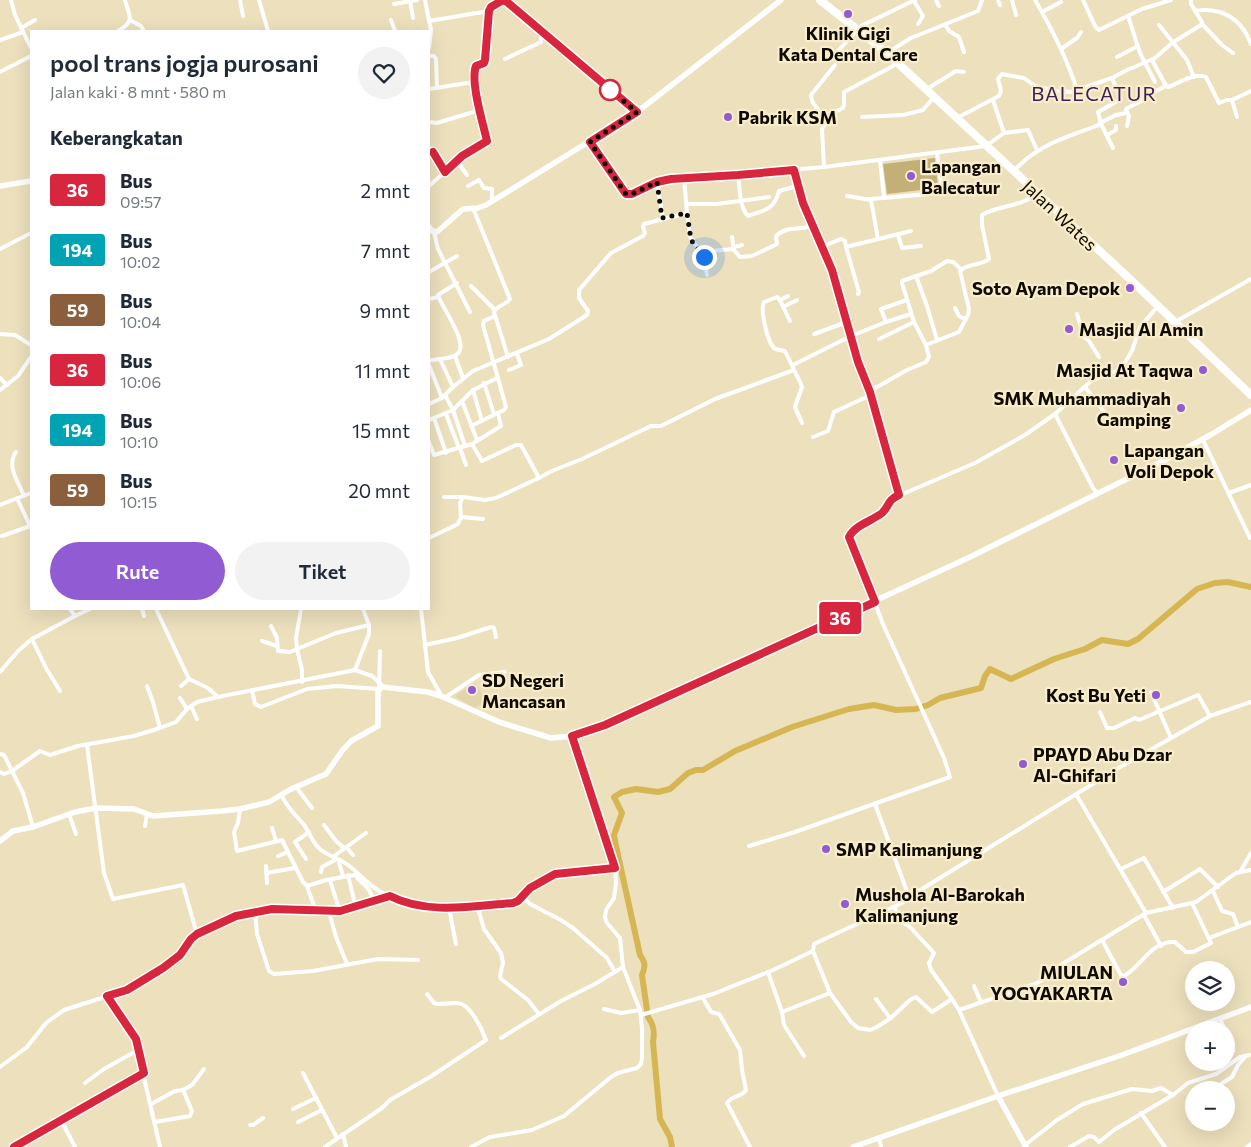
<!DOCTYPE html>
<html lang="id">
<head>
<meta charset="utf-8">
<style>
  body { margin:0; font-family:Commissioner,sans-serif; background:#f2f2f3; color:#1f2937; height:100vh; display:flex; flex-direction:column; font-size:19px; white-space:nowrap }
  * { box-sizing:border-box; margin:0 }
  p { font-size:16px; color:#747a83 }
  .icon { flex:none; width:28px; height:28px; fill:none; stroke:currentColor; stroke-width:2; stroke-linecap:round; stroke-linejoin:round }
  .map { position:relative; flex:1; overflow:hidden }
  .details { position:absolute; left:30px; top:30px; width:400px; height:580px; display:flex; flex-direction:column; background:#fff; border-radius:0px; box-shadow:0 5px 20px #0002 }
  .details>* { flex:none }
  .badge { padding:0 10px; border-radius:4px; font-size:18px; line-height:32px }
  .buttons { position:absolute; left:1185px; top:961px; display:grid; gap:10px }
  .buttons a { display:grid; place-items:center; width:50px; height:50px; border-radius:50%; background:#fff; box-shadow:0 5px 20px #0002; font-size:25px }
  .you { position:absolute; width:25px; height:25px; margin:-12px; border:4px solid #fff; border-radius:50%; background:#1a73e8; box-shadow:0 0 0 8px #1a73e833 }
  .map>.badge { position:absolute; translate:-50% -50%; box-shadow:0 0 0 2px #fff }
  h2 { padding:0 20px; font-size:19px; line-height:45px }
  .round { display:grid; place-items:center; flex:none; width:52px; height:52px; border-radius:26px; background:#f2f2f3 }
  .headline { display:flex; align-items:center; justify-content:space-between; height:85px; padding:0 20px }
  h1 { font-size:24px; font-weight:600; line-height:38px }
  .primary-button { display:flex; gap:10px; margin-top:auto; padding:10px 20px }
  .primary-button a { flex:1; height:58px; border-radius:30px; background:#915bd4; color:#fff; font-size:20px; font-weight:600; line-height:58px; text-align:center }
  .primary-button a+a { background:#f2f2f3; color:#1f2937 }
  ul { padding:0; list-style:none }
  li { display:flex; align-items:center; gap:15px; height:60px; padding:0 20px }
  li div { flex:1 }
  li b { display:block; font-size:19px }
  li em { font-style:normal }
  li .badge { min-width:55px; font-weight:700; text-align:center }
  .map>svg:first-child { display:block }
  .built { fill:#e3d5ab }
  .green { fill:#c3b077 }
  .lines { fill:none; stroke-linecap:round; stroke-linejoin:round }
  .river { stroke:#d6b652; stroke-width:6 }
  .street { stroke:#fff; stroke-width:4 }
  .secondary { stroke:#fff; stroke-width:5.5 }
  .highway { stroke:#fff; stroke-width:8 }
  .line-casing { stroke:#fff; stroke-width:11 }
  .line { stroke:#d7263d; stroke-width:8 }
  .walk { stroke:#0f0b02; stroke-width:5; stroke-dasharray:0 9 }
  .poi-dot { fill:#915bd4; stroke:#f9edca; stroke-width:2 }
  .stop-dot { fill:#fff; stroke:#d7263d; stroke-width:2.5 }
  .labels { text-anchor:middle; dominant-baseline:central; stroke-width:4.5; stroke-linejoin:round; paint-order:stroke }
  .poi-label { font-size:18px; font-weight:bold; fill:#0f0b02; stroke:#f9edca; text-anchor:start }
  .street-label { font-size:18px; fill:#0f0b02; stroke:#f9edca }
  .quarter-label { font-size:20px; letter-spacing:1px; fill:#3b215a; stroke:#f9edca }
</style>
</head>
<body>
<div class="map">
<svg width="1251" height="1147" viewBox="0 0 1251 1147">
  <rect width="100%" height="100%" fill="#ece0bd"/>
  <path class="built" d="M475,683L487,701L474,708L454,696Z"/>
  <path class="green" d="M935,158L938,188L887,194L883,164Z"/>
  <g class="lines">
    <path class="river" d="M672,1147L670,1137L660,1119L653,1042C655,1032 654,1025 648,1017L642,975C646,966 645,962 640,955L616,846L614,835L622,813L614,797L622,792L636,789L658,792L670,789L688,773L696,770H703L735,751L792,727L849,709L874,705L896,710L916,709L928,705L940,698L981,688L985,676L990,669L1011,679L1054,659L1085,649L1102,640L1128,644L1138,639L1197,589L1215,583L1228,582L1251,587"/>
    <g class="street">
      <path d="M11,0L15,15L31,48"/>
      <path d="M240,0L243,16"/>
      <path d="M259,0L268,31"/>
      <path d="M425,0L431,30L429,48"/>
      <path d="M936,0L939,6"/>
      <path d="M998,0L1000,5"/>
      <path d="M1012,0L1016,15"/>
      <path d="M1035,0C1052,29 1067,58 1077,90"/>
      <path d="M1083,0L1095,26L1099,30L1142,9L1171,0"/>
      <path d="M410,1L413,18"/>
      <path d="M914,1L923,16L918,24"/>
      <path d="M394,4L417,0"/>
      <path d="M1195,11C1221,6 1242,19 1251,44"/>
      <path d="M1042,12L1061,2"/>
      <path d="M1128,16L1140,53L1155,82"/>
      <path d="M130,20L141,26L144,31"/>
      <path d="M391,20L395,31"/>
      <path d="M429,21L489,11"/>
      <path d="M1202,24L1222,45L1233,53"/>
      <path d="M1159,25L1187,60L1194,77"/>
      <path d="M946,26L949,31L959,37L964,52"/>
      <path d="M21,28L35,20"/>
      <path d="M118,31C136,21 129,16 125,0"/>
      <path d="M0,40L23,32"/>
      <path d="M1061,49L1077,38L1081,32"/>
      <path d="M838,51L861,26L915,0"/>
      <path d="M887,53L911,38L978,11L982,0"/>
      <path d="M429,56H434L436,59L437,88"/>
      <path d="M1117,57L1138,46"/>
      <path d="M505,59L541,42V38L546,36"/>
      <path d="M1152,60L1165,84L1168,87C1180,83 1194,72 1206,77L1219,103L1227,100H1232L1251,91"/>
      <path d="M0,72L31,56"/>
      <path d="M1112,78L1121,99L1098,112L1101,124L1113,148"/>
      <path d="M429,89L474,82"/>
      <path d="M927,89L956,71L964,72"/>
      <path d="M1156,91L1166,86"/>
      <path d="M1232,100L1237,117"/>
      <path d="M1127,112L1129,116L1127,126"/>
      <path d="M823,117L812,101L811,95L835,65"/>
      <path d="M862,117L903,115L923,110L934,97"/>
      <path d="M957,118L999,96L1001,91L998,79L1002,74L1024,78L1035,86L1057,91L1071,92L1112,78L1125,71L1155,58L1172,43L1201,25L1202,22L1191,4V0"/>
      <path d="M429,122L437,123L480,110"/>
      <path d="M1100,123L1116,115L1126,113L1127,112L1126,109L1143,100"/>
      <path d="M1004,133L1028,130L1037,150"/>
      <path d="M1107,135L1116,130V126"/>
      <path d="M590,142L625,193L628,195L657,182L671,179L738,175L824,167L986,146L1004,133L993,100"/>
      <path d="M433,152L445,172"/>
      <path d="M880,160L884,198L939,193L942,189L937,153"/>
      <path d="M457,161L487,141C483,122 470,82 476,66L484,63L485,60L489,11C492,4 499,0 507,2L637,112"/>
      <path d="M824,167L822,129L825,124L823,117L843,108L844,104V92L897,64"/>
      <path d="M794,170L803,203L832,270L858,362L870,391L899,495"/>
      <path d="M1014,171C1037,144 1069,137 1101,124"/>
      <path d="M738,175C740,187 739,207 748,216C765,210 774,210 779,191L797,186"/>
      <path d="M657,182L663,219"/>
      <path d="M429,186L457,161L467,175"/>
      <path d="M468,186L479,180L484,188L492,189V201"/>
      <path d="M847,196L871,200L878,239"/>
      <path d="M869,199L884,198"/>
      <path d="M687,204H717L769,197"/>
      <path d="M473,208L510,299C506,305 497,305 494,312L508,357"/>
      <path d="M687,213L690,237L704,257L707,275"/>
      <path d="M434,232L438,249L470,312"/>
      <path d="M898,235L902,248L921,246"/>
      <path d="M732,237L734,250"/>
      <path d="M734,247L742,245"/>
      <path d="M821,247L841,239L845,241L846,247L911,231"/>
      <path d="M846,247L859,292L858,294"/>
      <path d="M0,249L31,233"/>
      <path d="M701,252L733,249L740,257L752,256L777,244L776,236C786,226 800,230 812,226"/>
      <path d="M429,272L457,256"/>
      <path d="M916,276L927,306L937,340"/>
      <path d="M471,286L495,310"/>
      <path d="M788,296L780,300L777,297L764,302C760,309 767,341 774,348C776,350 781,350 785,351L800,382L802,387L795,407L802,423"/>
      <path d="M429,299L438,297"/>
      <path d="M780,300L790,321"/>
      <path d="M783,307L797,300"/>
      <path d="M955,308L959,316L965,319"/>
      <path d="M1077,314L1084,337L1089,341L1099,357"/>
      <path d="M886,322L911,314"/>
      <path d="M1175,322L1251,279"/>
      <path d="M0,334L15,335L31,345"/>
      <path d="M814,334L847,322"/>
      <path d="M879,339L914,322"/>
      <path d="M926,345L914,322L902,283V281L931,271L947,261L953,262L961,269"/>
      <path d="M455,356L463,378"/>
      <path d="M440,359L453,387"/>
      <path d="M429,361C437,358 448,360 456,355C472,346 441,307 438,295L457,283"/>
      <path d="M429,365L442,398"/>
      <path d="M793,365L851,336L886,322L881,309L907,300"/>
      <path d="M509,370L521,365L517,354"/>
      <path d="M0,378L7,385"/>
      <path d="M484,383L494,414"/>
      <path d="M1085,387L1108,417"/>
      <path d="M0,390L18,376L31,357"/>
      <path d="M473,390L482,421"/>
      <path d="M870,391L907,370L926,362L929,357L926,345L959,332L968,315L969,309L960,271C967,263 981,266 989,259L982,225V215C998,205 1023,207 1037,193"/>
      <path d="M445,395L453,410L465,446"/>
      <path d="M462,401L477,440"/>
      <path d="M429,404L442,398L453,387L473,371L549,339L587,315L588,311L579,298V290L611,253L643,236L645,233L643,227L644,224L687,213L684,178"/>
      <path d="M446,414L459,448"/>
      <path d="M1055,414L1093,488L1098,494"/>
      <path d="M434,418L446,453"/>
      <path d="M429,420L453,410L473,390L497,378"/>
      <path d="M471,426L504,410L506,407L483,325L484,321L495,316"/>
      <path d="M813,437L828,431L834,412L871,395"/>
      <path d="M1203,440L1250,538"/>
      <path d="M429,442L434,455L472,444L501,426L498,413"/>
      <path d="M472,444L482,461L516,445H521L539,478L552,471L582,459L651,426H661L715,399L794,370"/>
      <path d="M460,448L466,465"/>
      <path d="M16,452C6,466 18,481 24,496"/>
      <path d="M1229,493L1251,485"/>
      <path d="M444,497H463"/>
      <path d="M17,498L31,528"/>
      <path d="M0,505L31,493"/>
      <path d="M461,517L483,519"/>
      <path d="M2,536L30,526"/>
      <path d="M429,538L458,524L461,517L460,503L463,497L485,500L496,498L539,478"/>
      <path d="M70,609L75,616L90,609"/>
      <path d="M142,609L144,616"/>
      <path d="M156,609L189,679L181,686"/>
      <path d="M421,609L428,672L441,695"/>
      <path d="M271,626L277,638L278,651L290,652L297,649L296,638L301,609"/>
      <path d="M262,641L277,646"/>
      <path d="M425,645L457,638L491,627L494,628L496,637"/>
      <path d="M355,670L369,634V625L363,609"/>
      <path d="M0,672L18,651L32,639"/>
      <path d="M189,679L208,688L218,697"/>
      <path d="M302,682V670L297,649L336,633L369,625"/>
      <path d="M147,686L153,702L160,728"/>
      <path d="M252,690L255,704L261,707L307,689L337,686L379,689L380,651"/>
      <path d="M60,691L46,668L32,639L75,616"/>
      <path d="M1151,692L1171,738"/>
      <path d="M446,697L479,675L505,672"/>
      <path d="M180,698L187,709"/>
      <path d="M191,706L197,719"/>
      <path d="M1100,712L1107,728H1114L1135,718L1139,720L1198,695L1210,716"/>
      <path d="M87,745L104,873L113,899L183,885L197,934"/>
      <path d="M0,754L4,755L23,793L33,827"/>
      <path d="M0,772L4,774L12,771L40,751L50,755L78,746L134,736L160,728L176,722L187,709L197,702L218,697L355,670L372,676L384,687"/>
      <path d="M297,788L312,808"/>
      <path d="M281,794C286,807 296,815 304,825C310,833 313,844 321,850C329,856 340,859 348,865C359,873 365,882 378,890C418,915 468,906 513,903L518,901L530,888L555,874L615,869"/>
      <path d="M1076,794L1146,913"/>
      <path d="M875,804L909,897"/>
      <path d="M240,809L238,823L234,832L237,851L282,840L303,882L307,886L315,909H319"/>
      <path d="M69,814L76,834"/>
      <path d="M324,825L336,841L344,848"/>
      <path d="M145,826L147,814"/>
      <path d="M272,828L276,841"/>
      <path d="M749,846L795,832L950,777L944,758L883,624L849,535L859,526L883,512L891,499L975,463L1025,435L1055,414L1091,381L1121,369L1132,351L1140,327L1158,306"/>
      <path d="M346,847L353,855"/>
      <path d="M278,856L288,852"/>
      <path d="M334,856L366,833"/>
      <path d="M306,859L295,842L309,832"/>
      <path d="M339,863L343,876"/>
      <path d="M266,866L267,883"/>
      <path d="M1121,869L1144,858L1173,908"/>
      <path d="M321,872L322,867L335,860L336,858"/>
      <path d="M1240,872L1251,853"/>
      <path d="M266,873L295,868"/>
      <path d="M348,875L355,904"/>
      <path d="M330,880L339,909"/>
      <path d="M307,886L326,880L355,875C363,886 369,885 373,899L348,906"/>
      <path d="M1213,891L1222,911L1233,914L1238,927"/>
      <path d="M1163,892L1200,869L1218,887"/>
      <path d="M523,897L530,904L561,920L573,928L607,958L615,972"/>
      <path d="M477,905L484,929L501,953L503,963L500,976L501,979L528,1000L539,1014"/>
      <path d="M894,907L902,922L910,927L934,953L929,963L931,970L952,999"/>
      <path d="M449,908L456,944"/>
      <path d="M255,911L257,934L269,971L274,974L313,971L378,959L418,960"/>
      <path d="M329,912L336,937L347,964"/>
      <path d="M1144,915L1161,946"/>
      <path d="M1209,938L1251,922"/>
      <path d="M1102,940L1122,977C1141,968 1151,940 1175,942L1186,952H1193L1211,943L1192,903"/>
      <path d="M768,972L782,1012L784,1025L804,1056"/>
      <path d="M974,986L981,1002"/>
      <path d="M107,996L135,1039L160,1147"/>
      <path d="M703,998L711,1012L719,1014L721,1017L740,1050L742,1070L746,1090C742,1097 732,1095 727,1103L750,1147"/>
      <path d="M876,999L890,1018"/>
      <path d="M604,1009L621,1013L640,1010"/>
      <path d="M959,1010L952,999L932,1012L916,997L910,1000L891,1018L877,1027L870,1030L858,1028L851,1022L830,993L813,951L814,944L902,903L909,897L1120,767L1210,716L1251,702"/>
      <path d="M782,1012L830,993"/>
      <path d="M641,1015L713,994L771,971L813,951"/>
      <path d="M1220,1019L1225,1030"/>
      <path d="M1226,1034L1233,1051"/>
      <path d="M501,1038L561,1001L595,984L623,967"/>
      <path d="M0,1067L27,1047L46,1023L64,1010L127,990L180,955L191,939L197,934L224,920L255,911L272,909L340,911L390,896"/>
      <path d="M303,1073L337,1138"/>
      <path d="M85,1083L104,1069L138,1050"/>
      <path d="M1221,1084L1232,1077L1238,1065L1245,1057"/>
      <path d="M998,1096L959,1010L1035,984L1049,976L1059,966L1146,913L1196,902L1236,873L1251,870"/>
      <path d="M151,1104L175,1091L183,1090L192,1085L204,1069"/>
      <path d="M293,1109L316,1098"/>
      <path d="M1141,1113L1165,1147"/>
      <path d="M61,1120L75,1147"/>
      <path d="M155,1122L190,1116L192,1111L183,1090"/>
      <path d="M298,1122L322,1110"/>
      <path d="M250,1125H253L263,1118"/>
      <path d="M343,1134L346,1147"/>
      <path d="M879,1138L881,1147"/>
      <path d="M1025,1145L1057,1120L1083,1104L1132,1089L1152,1091L1161,1088L1173,1095"/>
      <path d="M14,1147L144,1073"/>
      <path d="M325,1147L382,1108L390,1100L430,1077L486,1040C482,1029 470,1003 457,1003C450,1003 444,1004 437,1004L434,1003L427,994"/>
      <path d="M471,1147L490,1137L532,1130L564,1116L611,1077L618,1073L637,1068L641,1064L642,1058V1029L640,1010L623,967L620,938L607,923L605,917L606,910L614,898L616,883L615,869L573,736"/>
      <path d="M1070,1147L1089,1136L1094,1137L1099,1142L1114,1130L1173,1095L1188,1083L1216,1074L1240,1057L1249,1055"/>
      <path d="M1247,1147L1251,1144"/>
    </g>
    <g class="secondary">
      <path d="M0,186L31,181"/>
      <path d="M429,227L432,231L437,232L463,209L478,208L486,205L637,112L781,0"/>
      <path d="M0,841L13,831L33,827L75,812L96,808L134,809L153,816L222,811L240,809L269,802L291,789L326,774L342,751L351,741L378,726V691L382,687L428,692L441,696L499,722L551,738L573,736L605,725L968,558L1165,460L1212,434L1251,410"/>
      <path d="M998,1096L1026,1147"/>
      <path d="M853,1147L998,1096L1122,1055L1251,1007"/>
    </g>
    <path class="highway" d="M820,0L887,53L1132,281L1251,395"/>
  </g>
  <g class="lines">
    <defs>
      <path id="line" d="M14,1147L144,1073L136,1039L107,996L127,990L163,968L180,955L191,939L197,934L236,916L272,909L340,911L390,896C427,915 473,906 513,903L518,901L530,888L555,874L615,868L572,736L605,725L875,602L849,537C855,525 872,521 882,513C890,506 886,501 899,495L870,392L858,362L832,270L803,203L794,170L738,175L671,179L657,182L632,194H626L590,142L637,112L507,2L503,0L491,7L489,11L485,60L484,63L476,66C470,82 483,123 487,141L462,156L445,172L433,152"/>
    </defs>
    <use href="#line" class="line-casing"/>
    <use href="#line" class="line"/>
    <path class="walk" d="M610,90L637,112L590,142L626,194H632L657,182L662,218L687,213L691,240L704,257"/>
  </g>
  <g class="poi-dot">
    <circle cx="848" cy="14" r="5"/>
    <circle cx="728" cy="117" r="5"/>
    <circle cx="911" cy="176" r="5"/>
    <circle cx="1130" cy="288" r="5"/>
    <circle cx="1069" cy="329" r="5"/>
    <circle cx="1203" cy="370" r="5"/>
    <circle cx="1181" cy="408" r="5"/>
    <circle cx="1114" cy="460" r="5"/>
    <circle cx="472" cy="690" r="5"/>
    <circle cx="1156" cy="695" r="5"/>
    <circle cx="1023" cy="764" r="5"/>
    <circle cx="826" cy="849" r="5"/>
    <circle cx="845" cy="904" r="5"/>
    <circle cx="1123" cy="982" r="5"/>
  </g>
  <circle class="stop-dot" cx="610" cy="90" r="10"/>
  <g class="labels">
    <g class="poi-label">
      <text x="848" y="33" text-anchor="middle">Klinik Gigi<tspan x="848" dy="21">Kata Dental Care</tspan></text>
      <text x="738" y="117">Pabrik KSM</text>
      <text x="921" y="166">Lapangan<tspan x="921" dy="21">Balecatur</tspan></text>
      <text x="1120" y="288" text-anchor="end">Soto Ayam Depok</text>
      <text x="1079" y="329">Masjid Al Amin</text>
      <text x="1193" y="370" text-anchor="end">Masjid At Taqwa</text>
      <text x="1171" y="398" text-anchor="end">SMK Muhammadiyah<tspan x="1171" dy="21">Gamping</tspan></text>
      <text x="1124" y="450">Lapangan<tspan x="1124" dy="21">Voli Depok</tspan></text>
      <text x="482" y="680">SD Negeri<tspan x="482" dy="21">Mancasan</tspan></text>
      <text x="1146" y="695" text-anchor="end">Kost Bu Yeti</text>
      <text x="1033" y="754">PPAYD Abu Dzar<tspan x="1033" dy="21">Al-Ghifari</tspan></text>
      <text x="836" y="849">SMP Kalimanjung</text>
      <text x="855" y="894">Mushola Al-Barokah<tspan x="855" dy="21">Kalimanjung</tspan></text>
      <text x="1113" y="972" text-anchor="end">MIULAN<tspan x="1113" dy="21">YOGYAKARTA</tspan></text>
    </g>
    <g class="street-label">
      <text transform="translate(1060 215) rotate(43)">Jalan Wates</text>
    </g>
    <g class="quarter-label">
      <text x="1094" y="93">BALECATUR</text>
    </g>
  </g>
</svg>
<div class="buttons">
<a><svg class="icon" aria-label="layers" viewBox="0 0 24 24"><path d="M12 4l9 5-9 5-9-5zM3 14l9 5 9-5"/></svg></a>
<a>+</a>
<a>−</a>
</div>
<div class="you" style="left:704px;top:257px"></div>
<b class="badge" style="left:840px;top:618px;background:#d7263d;color:#fff">36</b>
<section class="details">
<div class="headline"><div><h1>pool trans jogja purosani</h1><p>Jalan kaki · 8 mnt · 580 m</p></div><a class="round"><svg class="icon" aria-label="heart" viewBox="0 0 24 24"><path d="M12 20l-8-8c-3-5 5-10 8-4 3-6 11-1 8 4z"/></svg></a></div>
<h2>Keberangkatan</h2>
<ul>
<li><span class="badge" style="background:#d7263d;color:#fff">36</span><div><b>Bus</b><p>09:57</p></div><em>2 mnt</em></li>
<li><span class="badge" style="background:#00a3b4;color:#fff">194</span><div><b>Bus</b><p>10:02</p></div><em>7 mnt</em></li>
<li><span class="badge" style="background:#8b5e3c;color:#fff">59</span><div><b>Bus</b><p>10:04</p></div><em>9 mnt</em></li>
<li><span class="badge" style="background:#d7263d;color:#fff">36</span><div><b>Bus</b><p>10:06</p></div><em>11 mnt</em></li>
<li><span class="badge" style="background:#00a3b4;color:#fff">194</span><div><b>Bus</b><p>10:10</p></div><em>15 mnt</em></li>
<li><span class="badge" style="background:#8b5e3c;color:#fff">59</span><div><b>Bus</b><p>10:15</p></div><em>20 mnt</em></li>
</ul>
<div class="primary-button"><a>Rute</a><a>Tiket</a></div>
</section>
</div>
</body>
</html>
